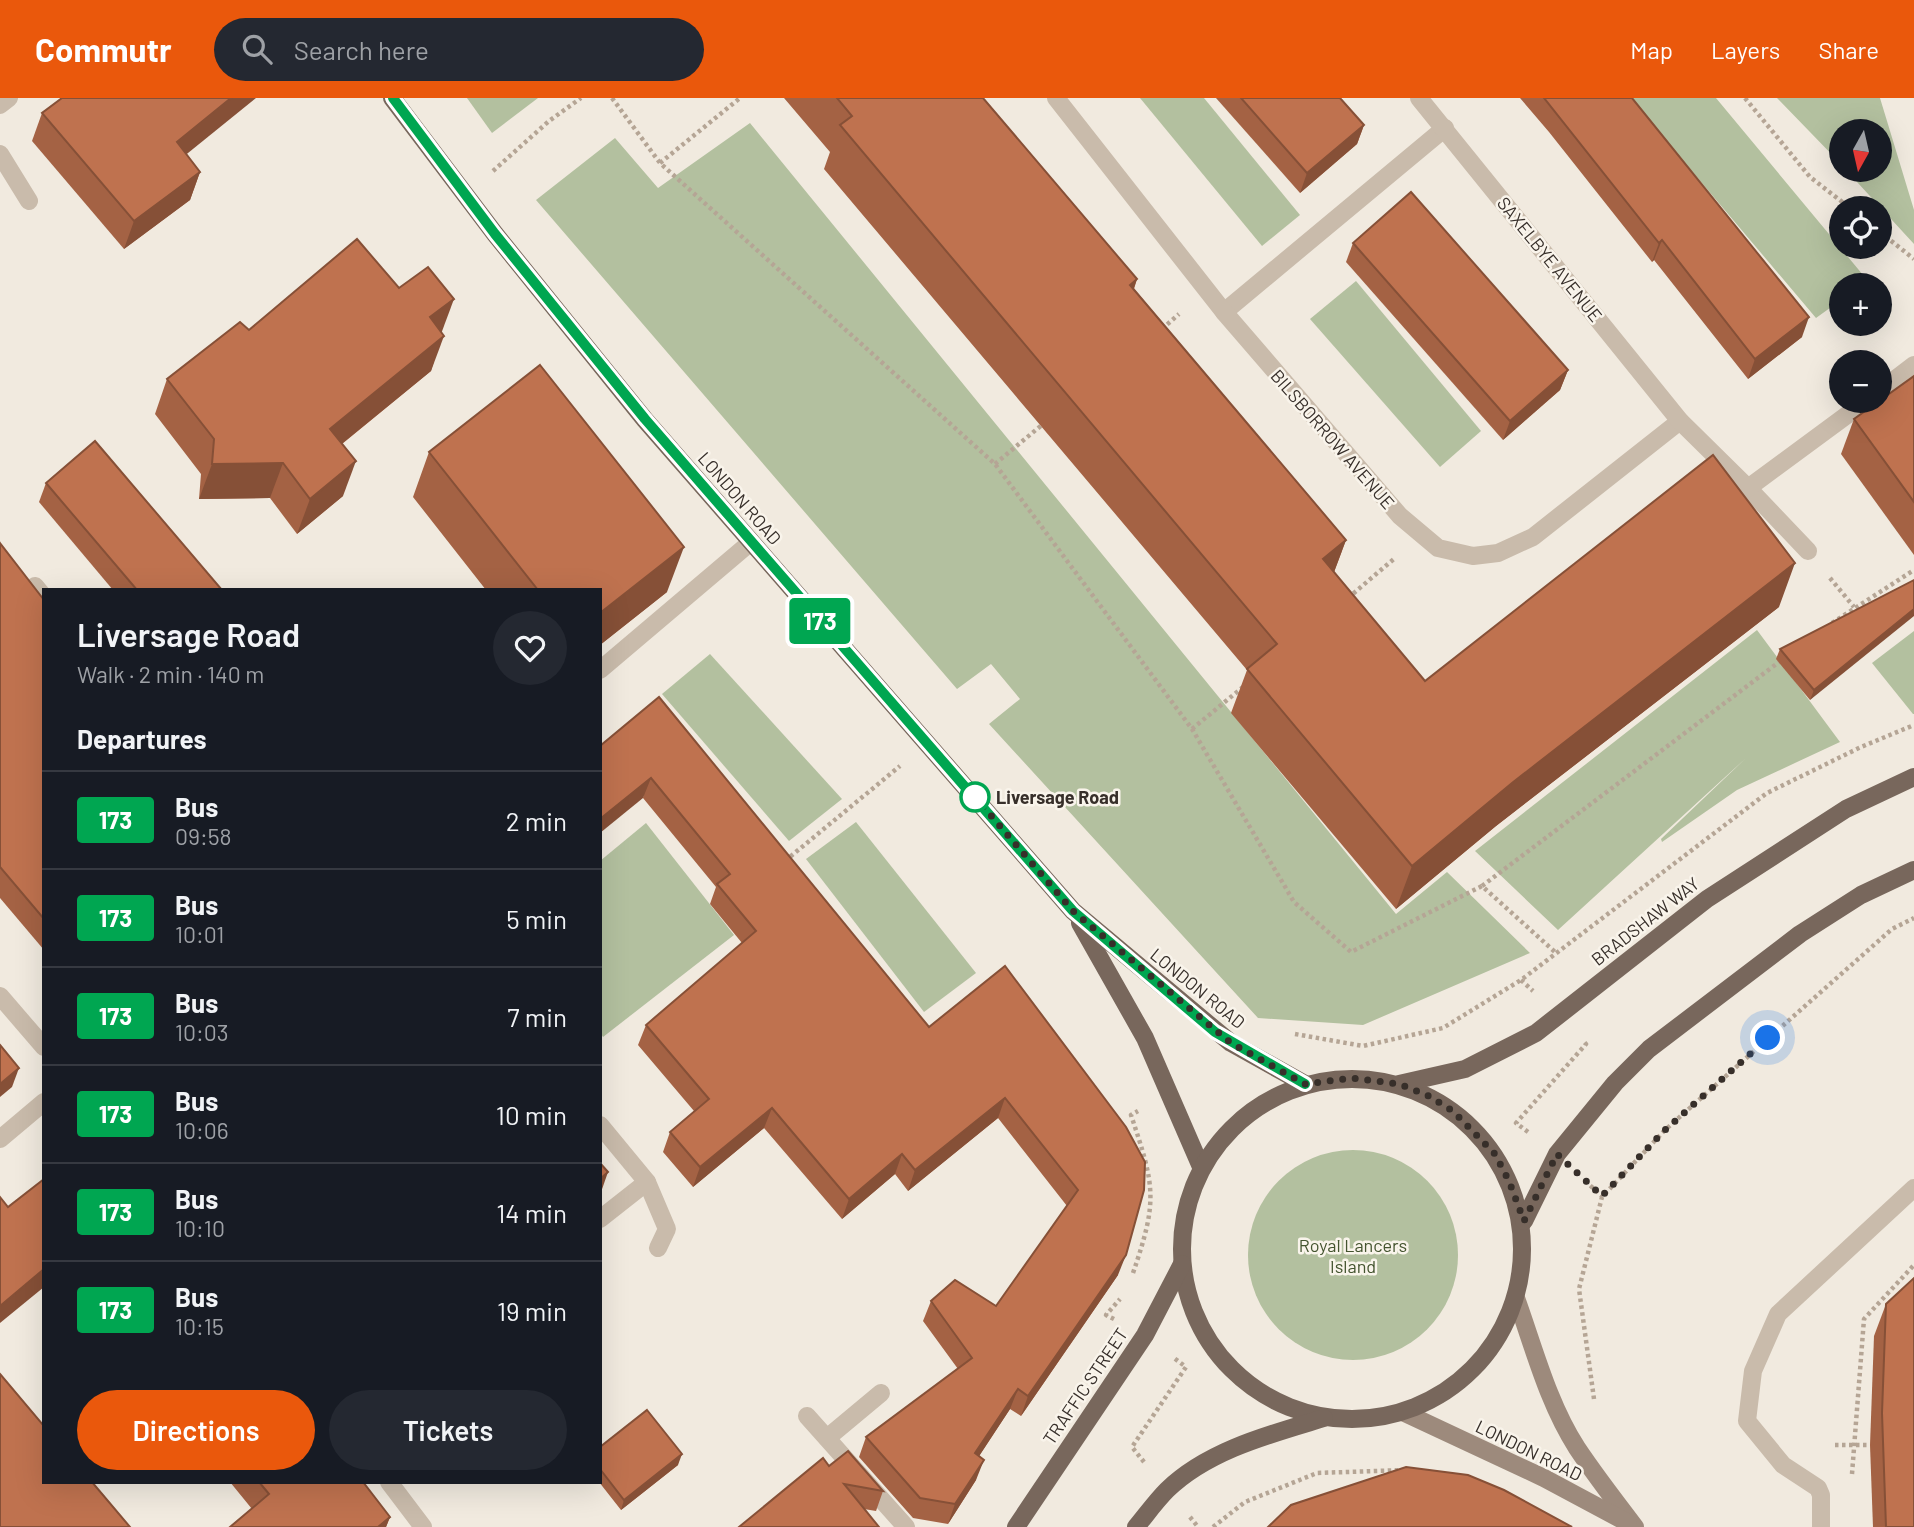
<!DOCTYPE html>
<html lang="en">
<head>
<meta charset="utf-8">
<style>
  body { margin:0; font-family:Barlow,sans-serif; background:#242831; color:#f1f3f6; height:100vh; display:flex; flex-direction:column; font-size:26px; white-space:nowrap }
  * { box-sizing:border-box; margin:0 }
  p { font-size:23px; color:#9ea1a6 }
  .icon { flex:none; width:38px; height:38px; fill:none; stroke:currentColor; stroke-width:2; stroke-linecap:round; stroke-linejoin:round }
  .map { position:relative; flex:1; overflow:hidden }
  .side { position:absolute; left:42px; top:490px; width:560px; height:896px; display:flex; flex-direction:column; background:#171b24; border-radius:0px; box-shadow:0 7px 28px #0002 }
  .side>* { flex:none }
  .badge { padding:0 14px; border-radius:5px; font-size:24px; line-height:46px }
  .needle { width:46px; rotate:188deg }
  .buttons { position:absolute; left:1829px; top:21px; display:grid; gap:14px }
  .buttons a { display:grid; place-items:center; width:63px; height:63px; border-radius:50%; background:#171b24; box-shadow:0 7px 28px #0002; font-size:35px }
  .you { position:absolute; width:35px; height:35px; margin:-18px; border:5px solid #fff; border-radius:50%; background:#1a73e8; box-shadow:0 0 0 10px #1a73e833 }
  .map>.badge { position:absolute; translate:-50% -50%; box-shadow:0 0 0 4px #fff }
  h2 { padding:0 35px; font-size:26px; line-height:63px }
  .round { display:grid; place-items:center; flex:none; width:74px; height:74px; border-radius:37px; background:#242831 }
  .overview { display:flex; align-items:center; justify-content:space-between; height:119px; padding:0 35px }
  h1 { font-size:33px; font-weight:600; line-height:52px }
  .cta { display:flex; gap:14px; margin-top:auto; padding:14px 35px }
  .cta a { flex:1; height:80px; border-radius:42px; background:#ea580c; color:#fff; font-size:28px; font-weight:600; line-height:80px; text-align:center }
  .cta a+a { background:#242831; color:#f1f3f6 }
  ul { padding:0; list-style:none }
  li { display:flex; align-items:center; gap:21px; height:98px; padding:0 35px; border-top:2px solid #363941 }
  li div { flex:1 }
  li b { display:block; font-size:26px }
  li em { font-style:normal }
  li .badge { min-width:77px; font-weight:700; text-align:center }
  header { display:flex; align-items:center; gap:42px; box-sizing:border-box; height:98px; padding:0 35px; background:#ea580c; color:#fff }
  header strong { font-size:33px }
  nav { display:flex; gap:38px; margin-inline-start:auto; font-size:24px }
  .search { width:490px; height:63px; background:#242831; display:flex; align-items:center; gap:18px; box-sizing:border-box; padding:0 24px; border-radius:38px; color:#9ea1a6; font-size:26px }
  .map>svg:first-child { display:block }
  .green { fill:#b3c09f }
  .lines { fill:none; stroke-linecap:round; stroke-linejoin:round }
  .path { stroke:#b5a595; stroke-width:4.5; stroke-dasharray:3.5 3.5; stroke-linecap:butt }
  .lane { stroke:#c9bbab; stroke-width:18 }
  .street { stroke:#c9bbab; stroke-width:18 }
  .secondary { stroke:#9d8a7c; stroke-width:18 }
  .primary { stroke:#78675c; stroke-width:18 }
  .wall { fill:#a46244 }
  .shaded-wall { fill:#865037 }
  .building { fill:#bf724f; stroke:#865037; stroke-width:2 }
  .line-casing { stroke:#fff; stroke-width:16 }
  .line { stroke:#00a651; stroke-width:10 }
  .walk { stroke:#372f2a; stroke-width:7; stroke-dasharray:0 12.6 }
  .stop-dot { fill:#fff; stroke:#00a651; stroke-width:3.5 }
  .labels { text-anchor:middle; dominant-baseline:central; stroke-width:5; stroke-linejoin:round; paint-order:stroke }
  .street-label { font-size:18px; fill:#372f2a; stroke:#f9f4eb }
  .stop-label { font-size:18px; font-weight:bold; fill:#372f2a; stroke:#f9f4eb; text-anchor:start }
  .park-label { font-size:18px; fill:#44542f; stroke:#f9f4eb }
</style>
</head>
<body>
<header>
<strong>Commutr</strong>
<div class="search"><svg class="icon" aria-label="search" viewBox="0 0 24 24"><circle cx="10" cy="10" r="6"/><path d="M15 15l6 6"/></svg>Search here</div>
<nav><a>Map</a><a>Layers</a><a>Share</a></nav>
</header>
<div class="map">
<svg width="1914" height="1429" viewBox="0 0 1914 1429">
  <rect width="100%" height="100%" fill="#f1eadf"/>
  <g class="green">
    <path d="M467,0H538L492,35Z"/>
    <path d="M1140,0H1204L1300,117L1262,148Z"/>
    <path d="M1630,0H1716L1868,183L1862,187H1841V202L1816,220Z"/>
    <path d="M1777,0H1880L1914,112V146L1846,72H1880V33H1841V66Z"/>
    <path d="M750,25L1396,816L1447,774L1530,855L1363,927L1258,920L989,626L1020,601L991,566L957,591L536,102L615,40L658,90Z"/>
    <path d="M1356,183L1481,333L1440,369L1310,221Z"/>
    <path d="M1757,532L1840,644L1737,692L1662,744L1661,741L1746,660L1558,832L1475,753Z"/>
    <path d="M1914,533V616H1913L1872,565Z"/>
    <path d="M710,556L842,701L789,743L662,596Z"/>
    <path d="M856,724L976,875L924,914L806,761Z"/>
    <path d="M646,725L734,837L603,939L600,934V763Z"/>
    <circle cx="1353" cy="1157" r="105"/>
  </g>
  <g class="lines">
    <g class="path">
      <path d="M612,0L660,65L995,366L1192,631L1294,804L1351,854L1482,788L1555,854"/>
      <path d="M1745,0L1810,79L1850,110"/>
      <path d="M660,65L740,0"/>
      <path d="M493,73L549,23L581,0"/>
      <path d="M1880,134L1914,161"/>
      <path d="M1162,231L1179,216"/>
      <path d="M995,366L1043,326"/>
      <path d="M1830,480L1854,509"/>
      <path d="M1348,500L1395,460"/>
      <path d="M1832,525L1914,472"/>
      <path d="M1192,631L1243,589"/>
      <path d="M785,763L900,668"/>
      <path d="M1482,788L1783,561"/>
      <path d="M1521,882L1533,893"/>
      <path d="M1295,936L1363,948L1443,930L1521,882L1767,695L1861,649L1914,627"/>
      <path d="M1528,1034L1516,1025L1586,946L1584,944"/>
      <path d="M1585,1083L1602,1098"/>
      <path d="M1133,1175C1158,1102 1155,1089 1131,1017L1138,1013"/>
      <path d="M1114,1221L1106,1217L1120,1201"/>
      <path d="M1594,1301L1579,1191L1602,1099L1665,1032L1892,831L1914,820"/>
      <path d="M1835,1347H1870"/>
      <path d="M1144,1364L1132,1349L1186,1269L1174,1260"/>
      <path d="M1852,1376L1864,1221L1914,1167"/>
      <path d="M1190,1419L1198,1429"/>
      <path d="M1213,1429L1245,1404L1317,1375L1404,1372"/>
    </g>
    <g class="lane">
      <path d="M0,56L29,103"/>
      <path d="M1224,214L1445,30"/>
      <path d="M1748,390L1808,453"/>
      <path d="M600,1121L647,1084"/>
      <path d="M827,1340L881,1295"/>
      <path d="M1821,1429V1397L1818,1390L1783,1367L1747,1323L1753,1273L1778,1216L1914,1090"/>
    </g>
    <g class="street">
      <path d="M1056,0L1224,214L1400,418L1438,450L1473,458L1498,455L1533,439L1680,323"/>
      <path d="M1419,0L1680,323L1748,390L1866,303"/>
      <path d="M0,7L9,0"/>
      <path d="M1880,293L1914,267"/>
      <path d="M35,488L44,499"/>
      <path d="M600,572L751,444"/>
      <path d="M0,898L44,949"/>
      <path d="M600,1027L647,1084L667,1131L658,1150"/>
      <path d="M0,1041L44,1004"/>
      <path d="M807,1318L906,1429"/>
      <path d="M389,1384L423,1429"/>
    </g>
    <g class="secondary">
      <path d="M1516,1200C1534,1250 1548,1305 1577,1350C1595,1377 1615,1403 1635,1429"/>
      <path d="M1405,1315L1544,1380L1628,1425"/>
    </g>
    <g class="primary">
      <path d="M392,0L495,136L645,322L1073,813L1231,945L1305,986"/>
      <path d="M1080,825L1145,940L1201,1069"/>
      <circle cx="1352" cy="1151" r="170"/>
      <path d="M1399,986L1465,971L1536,935L1707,801L1846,711L1914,679"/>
      <path d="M1524,1123L1557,1056L1615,985L1649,951L1800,836L1861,797L1914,772"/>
      <path d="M1016,1429L1145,1237L1182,1166"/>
      <path d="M1136,1429C1146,1417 1156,1403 1167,1392C1208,1352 1271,1336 1324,1320"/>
    </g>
  </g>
  <g class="wall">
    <path d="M784,0H983L1137,181L1134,191L1346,442L1334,474L1425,583L1779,509L1496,728L1396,811L1231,615L1247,572L824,71L830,54Z"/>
    <path d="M1216,0H1340L1364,27L1357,46L1300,95Z"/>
    <path d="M1520,0H1632L1802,239L1748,281L1654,162L1652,164L1549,34Z"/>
    <path d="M42,15L186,56L200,74L190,102L124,151L32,43Z"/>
    <path d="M1353,145L1568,272L1560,292L1503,342L1346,164Z"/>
    <path d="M399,190L442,235L431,273L342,346L343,398L297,436L270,400L199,401L201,376L155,316L167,281Z"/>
    <path d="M1914,278V457L1841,356L1854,321Z"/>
    <path d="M429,354L667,494L600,547V492H486L413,399Z"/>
    <path d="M46,385L222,492H113L39,404Z"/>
    <path d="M0,445L44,502V852L0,800Z"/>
    <path d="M1914,482L1810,602L1776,561L1780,551Z"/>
    <path d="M659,599L929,929L1005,868L1118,1177L1021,1318L1010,1311L979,1358L976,1382L948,1426L913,1420L859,1359L866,1339L958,1271L923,1223L931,1203L996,1208L1067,1108L998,1020L908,1093L895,1076L842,1121L764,1030L693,1089L663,1054L670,1034L694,1013L638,947L646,927L742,845L710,806L716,789L643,700Z"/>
    <path d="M1886,1206L1914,1429H1873L1870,1347L1874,1238Z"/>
    <path d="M600,1349L678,1367L621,1412L599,1384H600Z"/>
    <path d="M829,1368L883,1393L876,1413L864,1411Z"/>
    <path d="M230,1384H363L390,1419L386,1429H230L252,1411Z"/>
  </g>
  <g class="shaded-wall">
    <path d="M231,0H256L167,72L177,44Z"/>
    <path d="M1364,27L1357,46L1300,95L1307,75Z"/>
    <path d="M200,74L190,102L124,151L134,123Z"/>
    <path d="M1662,142L1654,162L1652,164L1659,145Z"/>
    <path d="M1137,181L1122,224L1130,187Z"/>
    <path d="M454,201L441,236L430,219Z"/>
    <path d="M1809,219L1802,239L1748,281L1755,261Z"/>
    <path d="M444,238L431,273L317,366L330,331Z"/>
    <path d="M1568,272L1560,292L1503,342L1510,323Z"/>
    <path d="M356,363L343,398L297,436L310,401Z"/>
    <path d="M283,365L270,400L199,401L212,366Z"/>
    <path d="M1346,442L1330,485L1323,461Z"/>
    <path d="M684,449L667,494L600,547V515Z"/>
    <path d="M1795,465L1779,509L1496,728L1396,811L1412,768L1512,685Z"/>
    <path d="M1914,511V518L1810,602L1814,592Z"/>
    <path d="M651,680L643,700L600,735V721Z"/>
    <path d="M19,970L12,989L0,999V986Z"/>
    <path d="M1005,1000L998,1020L908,1093L915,1072Z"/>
    <path d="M772,1010L764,1030L693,1089L700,1069Z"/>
    <path d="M902,1056L895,1076L842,1121L849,1101Z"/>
    <path d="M608,1074L600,1097V1081Z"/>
    <path d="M1126,1157L1118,1177L1021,1318L1028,1298Z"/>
    <path d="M44,1171V1189L0,1225V1208Z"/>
    <path d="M1018,1291L1010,1311L968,1375L975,1355Z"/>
    <path d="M682,1356L678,1367L621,1412L624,1402Z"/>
    <path d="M984,1362L976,1382L948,1426L955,1406Z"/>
    <path d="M390,1419L386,1429H378Z"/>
  </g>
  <g class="building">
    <path d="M62,0H231L177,44L200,74L134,123L42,15Z"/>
    <path d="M837,0H983L1137,181L1130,187L1346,442L1323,461L1425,583L1713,357L1795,465L1512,685L1412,768L1247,571L1277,546L840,27L852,18Z"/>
    <path d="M1241,0H1340L1364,27L1307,75Z"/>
    <path d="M1544,0H1632L1809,219L1755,261L1662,142L1659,145Z"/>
    <path d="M1411,94L1568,272L1510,323L1353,145Z"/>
    <path d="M357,141L399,190L428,169L454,201L430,219L444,238L330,331L356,363L310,401L283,365L212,366L214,341L167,281L240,224L249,232Z"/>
    <path d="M540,267L684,449L600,515V492H538L429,354Z"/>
    <path d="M1914,278V404L1854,321Z"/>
    <path d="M95,343L222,492H137L46,385Z"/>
    <path d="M0,445L44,502V821L0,769Z"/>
    <path d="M1914,482V511L1814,592L1780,551Z"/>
    <path d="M659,599L929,929L1005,868L1126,1029L1145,1064L1144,1092L1126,1157L1028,1298L1018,1291L975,1355L984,1362L955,1406L920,1400L866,1339L972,1260L931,1203L955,1182L996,1208L1078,1092L1005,1000L915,1072L902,1056L849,1101L772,1010L700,1069L670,1034L709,1001L646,927L756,833L717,786L730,776L651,680L600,721V648Z"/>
    <path d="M0,947L19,970L0,986Z"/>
    <path d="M600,1065L608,1074L600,1081Z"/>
    <path d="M44,1081V1171L0,1208V1099L8,1109Z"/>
    <path d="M1914,1180V1429H1886L1882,1315L1886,1206Z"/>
    <path d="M0,1276L44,1328V1384H92L130,1429H0Z"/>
    <path d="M647,1312L682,1356L624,1402L600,1371V1349Z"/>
    <path d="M848,1353L883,1393L844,1386L879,1429H739L823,1360L829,1368Z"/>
    <path d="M1406,1369L1468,1377L1504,1392L1572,1429H1268L1291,1407Z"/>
    <path d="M259,1384H363L390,1419L378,1429H230L269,1396Z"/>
  </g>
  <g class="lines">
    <defs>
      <path id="line" d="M393,0L495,136L645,321L1073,813L1215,934L1305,986"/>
    </defs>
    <use href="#line" class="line-casing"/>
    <use href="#line" class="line"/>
    <path class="walk" d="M975,699L1073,813L1231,945L1305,986L1352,980L1399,986L1427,997L1453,1013L1495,1056L1509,1083L1524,1123L1557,1056L1602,1098L1665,1032L1768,940"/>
  </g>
  <circle class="stop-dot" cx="975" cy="699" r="14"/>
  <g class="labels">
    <g class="street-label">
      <text transform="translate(1550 161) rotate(51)">SAXELBYE AVENUE</text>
      <text transform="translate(1333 341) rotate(49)">BILSBORROW AVENUE</text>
      <text transform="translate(740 400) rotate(49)">LONDON ROAD</text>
      <text transform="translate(1645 823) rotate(-38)">BRADSHAW WAY</text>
      <text transform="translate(1198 890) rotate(39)">LONDON ROAD</text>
      <text transform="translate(1085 1288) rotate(-56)">TRAFFIC STREET</text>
      <text transform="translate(1529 1352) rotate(26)">LONDON ROAD</text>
    </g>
    <g class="stop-label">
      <text x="996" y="699">Liversage Road</text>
    </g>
    <g class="park-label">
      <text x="1353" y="1147">Royal Lancers<tspan x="1353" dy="21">Island</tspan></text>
    </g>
  </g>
</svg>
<div class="buttons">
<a><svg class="needle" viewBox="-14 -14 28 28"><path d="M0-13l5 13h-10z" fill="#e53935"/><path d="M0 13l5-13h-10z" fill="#9ea1a6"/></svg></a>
<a><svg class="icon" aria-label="locate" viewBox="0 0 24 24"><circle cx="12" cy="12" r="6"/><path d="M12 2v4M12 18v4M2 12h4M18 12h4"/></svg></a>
<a>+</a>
<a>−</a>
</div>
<div class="you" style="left:1768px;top:940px"></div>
<b class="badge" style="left:820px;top:523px;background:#00a651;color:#fff">173</b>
<section class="side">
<div class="overview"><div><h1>Liversage Road</h1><p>Walk · 2 min · 140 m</p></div><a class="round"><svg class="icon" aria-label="heart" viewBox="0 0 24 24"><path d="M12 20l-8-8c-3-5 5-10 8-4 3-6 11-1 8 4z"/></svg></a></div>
<h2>Departures</h2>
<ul>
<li><span class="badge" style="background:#00a651;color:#fff">173</span><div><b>Bus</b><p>09:58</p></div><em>2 min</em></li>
<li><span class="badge" style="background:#00a651;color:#fff">173</span><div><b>Bus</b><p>10:01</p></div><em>5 min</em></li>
<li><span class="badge" style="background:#00a651;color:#fff">173</span><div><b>Bus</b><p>10:03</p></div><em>7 min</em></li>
<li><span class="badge" style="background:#00a651;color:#fff">173</span><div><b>Bus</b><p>10:06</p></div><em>10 min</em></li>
<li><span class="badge" style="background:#00a651;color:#fff">173</span><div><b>Bus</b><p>10:10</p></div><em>14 min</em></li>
<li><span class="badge" style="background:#00a651;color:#fff">173</span><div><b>Bus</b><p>10:15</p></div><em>19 min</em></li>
</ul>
<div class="cta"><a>Directions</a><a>Tickets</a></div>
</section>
</div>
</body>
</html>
